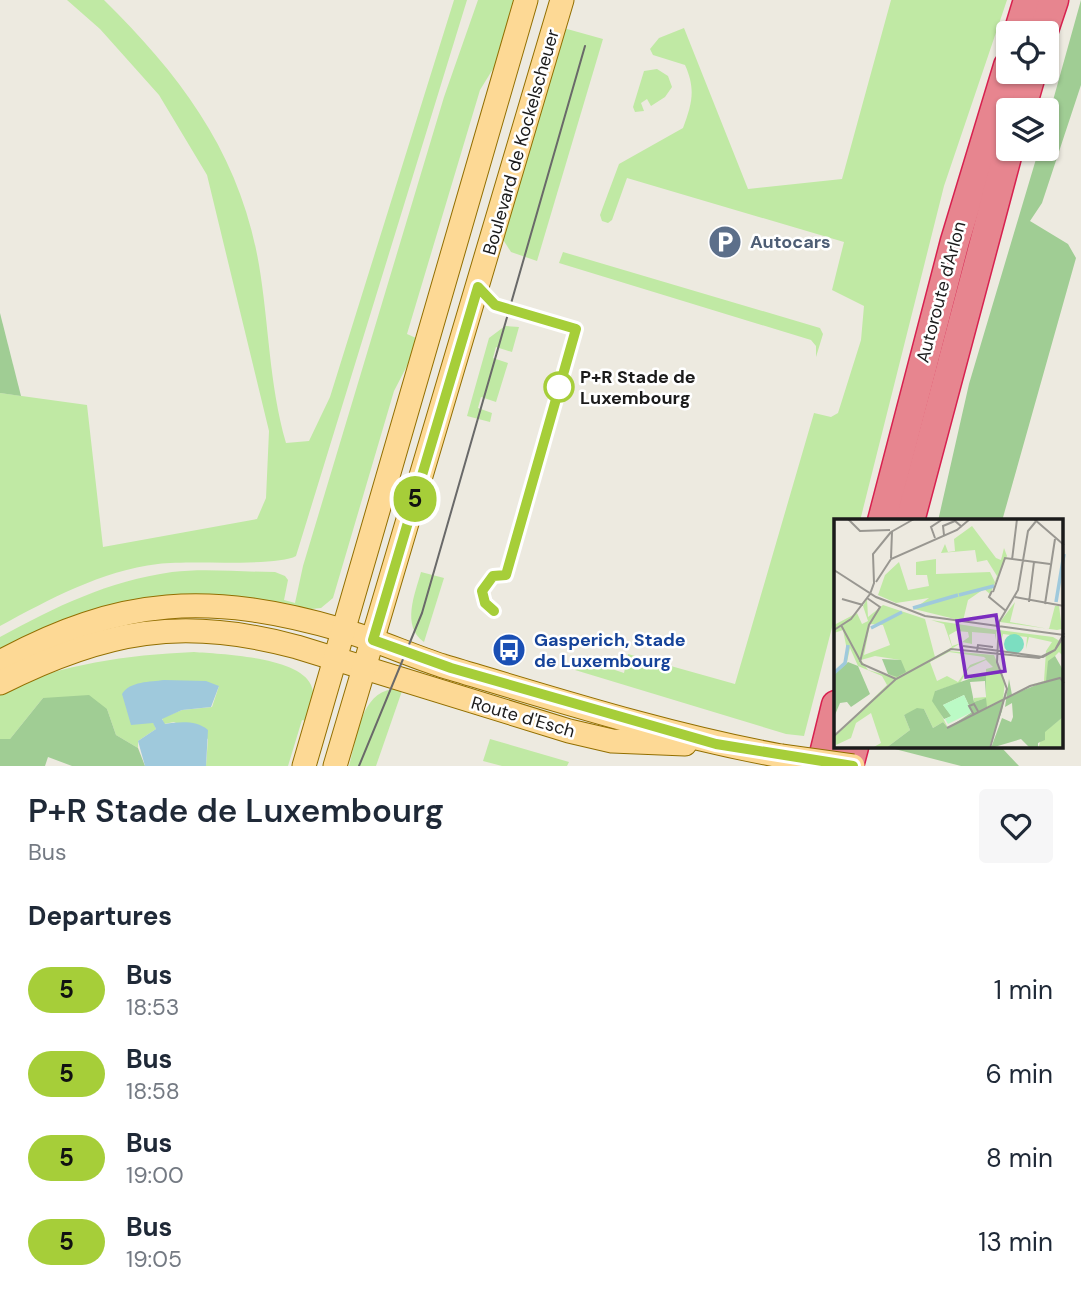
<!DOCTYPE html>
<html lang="en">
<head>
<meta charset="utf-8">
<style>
  body { margin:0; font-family:"DM Sans",sans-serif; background:#f6f6f7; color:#1f2937; height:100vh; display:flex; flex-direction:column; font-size:26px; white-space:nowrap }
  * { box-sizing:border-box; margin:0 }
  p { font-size:23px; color:#747a83 }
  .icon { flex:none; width:38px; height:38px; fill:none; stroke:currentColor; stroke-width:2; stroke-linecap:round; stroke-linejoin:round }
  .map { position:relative; height:766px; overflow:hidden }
  .drawer { display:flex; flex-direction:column; background:#fff; flex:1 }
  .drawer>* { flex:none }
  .badge { padding:0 14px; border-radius:23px; font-size:24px; line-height:46px }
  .fabs { position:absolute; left:996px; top:21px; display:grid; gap:14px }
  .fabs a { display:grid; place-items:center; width:63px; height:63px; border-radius:7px; background:#fff; box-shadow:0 2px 5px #0004; font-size:35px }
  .map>.badge { position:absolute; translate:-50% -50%; box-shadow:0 0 0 4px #fff }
  h2 { padding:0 28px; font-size:26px; line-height:63px }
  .round { display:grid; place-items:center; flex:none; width:74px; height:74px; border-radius:7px; background:#f6f6f7 }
  .summary { display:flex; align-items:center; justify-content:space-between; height:119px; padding:0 28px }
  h1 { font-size:33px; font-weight:600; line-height:52px }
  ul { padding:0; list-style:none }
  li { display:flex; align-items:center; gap:21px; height:84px; padding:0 28px }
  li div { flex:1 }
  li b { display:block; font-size:26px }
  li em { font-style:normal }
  li .badge { min-width:77px; font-weight:700; text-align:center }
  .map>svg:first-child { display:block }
  .grass { fill:#c0e9a4 }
  .forest { fill:#a0cd94 }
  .water { fill:#9fc9dc }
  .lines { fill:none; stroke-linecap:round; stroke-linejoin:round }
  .major-casing { stroke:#926f00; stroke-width:25 }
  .highway-casing { stroke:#d7214f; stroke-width:31 }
  .major { stroke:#fdd995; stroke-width:23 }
  .highway { stroke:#e7858f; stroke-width:28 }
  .tram { stroke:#696969; stroke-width:2 }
  .major-bridge-casing { stroke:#926f00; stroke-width:25; stroke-linecap:butt }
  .major-bridge { stroke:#fdd995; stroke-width:23 }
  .line-casing { stroke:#fff; stroke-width:16 }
  .line { stroke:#a6ce39; stroke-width:10 }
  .stop-dot { fill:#fff; stroke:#a6ce39; stroke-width:3.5 }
  .labels { text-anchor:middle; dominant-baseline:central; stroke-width:5; stroke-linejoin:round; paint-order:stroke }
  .street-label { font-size:18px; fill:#1b1b1b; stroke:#fff }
  .service-label { font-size:18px; font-weight:bold; fill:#4e5e75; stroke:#fff; text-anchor:start }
  .stop-label { font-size:18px; font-weight:bold; fill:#1b1b1b; stroke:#fff; text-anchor:start }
  .transit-label { font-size:18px; font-weight:bold; fill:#164399; stroke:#fff; text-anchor:start }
  .inset-river { fill:none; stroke:#9fc9dc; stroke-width:3.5 }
  .inset-road { fill:none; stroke:#999791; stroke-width:2 }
  .view { fill:#7b2cbf; fill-opacity:0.15; stroke:#7b2cbf; stroke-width:3.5 }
  .inset-edge { fill:none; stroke:#1b1b1b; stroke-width:3.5 }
</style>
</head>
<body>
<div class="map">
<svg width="1081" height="766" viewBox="0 0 1081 766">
  <rect width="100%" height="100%" fill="#edeae0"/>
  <g class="grass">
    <path d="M67,0H104C182,77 240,154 259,265C269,324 269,384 286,443L309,441L330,397L454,0H467L296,556C277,567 188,560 158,564C101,571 50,599 0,626V393L87,405L103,547L257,519L266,498L269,431L207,175L159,95L100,29Z"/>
    <path d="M478,0H516L496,64L480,90L407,334L416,338L408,364L394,391L333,598L321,608L302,610L209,597L0,658V637C55,607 108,581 172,572C205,568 241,572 275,572L285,576L288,580L284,600L295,603L303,566L444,97Z"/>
    <path d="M891,0H1007L944,186L860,521H836V612L804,736L786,734L575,670L579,658L624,673L628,654L735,684L814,413L831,417L838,413L861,340L864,306L832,290L844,242L627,178L612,220L608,223L602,221L600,215L619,164L683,128C692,104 696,89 685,65L653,55L650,49L659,38L684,28L748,189L842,179Z"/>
    <path d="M560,27L603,39L537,261L511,252L502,238Z"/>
    <path d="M657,69L668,76L672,87L665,97L651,106L647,99L641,103L644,111L635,112L633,107L644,71Z"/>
    <path d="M563,252L820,328L823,334L816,357V346L811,340L559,263Z"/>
    <path d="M505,326L519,327L512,352L496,347L493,358L508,363L496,402L481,397L478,408L492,413L490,422L467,416L489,338Z"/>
    <path d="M421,572L444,578L424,642C401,626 415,594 421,572Z"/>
    <path d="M194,652C221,654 299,657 311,685C316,697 312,709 310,722L302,720L288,766H206L208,739L174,722L164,724L162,718L182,710L212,707L219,686L153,722L156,729L138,741V748L116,735L107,709L43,698L10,739H0V691C64,664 125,655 194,652Z"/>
    <path d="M393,689L402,691L376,766H349C357,739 360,693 393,689Z"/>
    <path d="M490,739L569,762L567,766H502L483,761Z"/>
  </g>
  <g class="forest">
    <path d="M1081,0V85L1042,203L1030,221L1068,244L1076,258L1002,521H938L969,384L1039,149H1046L1047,122Z"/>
    <path d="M0,313L21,396L0,393Z"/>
    <path d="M89,695L107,709L116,735L138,748L145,766H72L48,757L45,766H0V739H10L43,698Z"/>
    <path d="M887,747H1001L1019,766H961Z"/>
  </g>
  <path class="water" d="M164,680L206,681L219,686L211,707L182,710L162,719L165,724C179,722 196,720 208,730L206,766H145L138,741L156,729L153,723L131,725L122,694C130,681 150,682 164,680Z"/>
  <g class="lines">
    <defs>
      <g id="major">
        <path d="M0,662C121,596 211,592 342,630C377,640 409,655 443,666C554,699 667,735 781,756"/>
        <path d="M0,683C105,630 183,616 297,647L569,731L612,741L685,744"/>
        <path d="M304,766L526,0"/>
        <path d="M335,766L562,0"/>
      </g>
      <g id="highway">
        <path d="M1018,33L1028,0"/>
        <path d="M1043,33L1054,0"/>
        <path d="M1021,110L1032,72"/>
        <path d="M882,521L955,241L1008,66"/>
        <path d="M910,521L1009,149"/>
        <path d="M821,766L836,705"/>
        <path d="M849,766L854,747"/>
      </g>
    </defs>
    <use href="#major" class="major-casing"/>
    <use href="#highway" class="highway-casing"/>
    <use href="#major" class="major"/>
    <use href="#highway" class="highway"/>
    <path class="tram" d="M359,766L422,613L585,46"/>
    <defs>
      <path id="major-bridge" d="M781,756L853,766"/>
    </defs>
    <use href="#major-bridge" class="major-bridge-casing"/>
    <use href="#major-bridge" class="major-bridge"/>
  </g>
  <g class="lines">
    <defs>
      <path id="line" d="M494,611L485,603L482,591L493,576L506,575L576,329L495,305L478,287L373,640L451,668L716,744L853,766"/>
    </defs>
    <use href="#line" class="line-casing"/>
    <use href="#line" class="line"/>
  </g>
  <defs>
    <symbol id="parking-disc" viewBox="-11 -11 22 22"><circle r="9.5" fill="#5c6f8a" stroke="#fff"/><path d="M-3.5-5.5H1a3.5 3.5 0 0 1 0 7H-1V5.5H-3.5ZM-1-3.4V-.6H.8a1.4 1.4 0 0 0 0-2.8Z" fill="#fff"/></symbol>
    <symbol id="bus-disc" viewBox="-11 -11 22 22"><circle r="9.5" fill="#1a4fb4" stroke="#fff"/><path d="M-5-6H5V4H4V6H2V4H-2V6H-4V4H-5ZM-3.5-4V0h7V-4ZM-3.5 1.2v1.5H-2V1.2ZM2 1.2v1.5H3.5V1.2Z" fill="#fff"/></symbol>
  </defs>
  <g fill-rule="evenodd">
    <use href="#parking-disc" x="706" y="223" width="38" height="38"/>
    <use href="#bus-disc" x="490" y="631" width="38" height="38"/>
  </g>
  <circle class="stop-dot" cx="559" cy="387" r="14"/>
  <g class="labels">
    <g class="street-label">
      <text transform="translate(521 142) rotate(-74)">Boulevard de Kockelscheuer</text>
      <text transform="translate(941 292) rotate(-75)">Autoroute d'Arlon</text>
      <text transform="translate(523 717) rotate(16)">Route d'Esch</text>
    </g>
    <g class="service-label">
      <text x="750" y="242">Autocars</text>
    </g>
    <g class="stop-label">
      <text x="580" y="377">P+R Stade de<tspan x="580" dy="21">Luxembourg</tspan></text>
    </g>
    <g class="transit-label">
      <text x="534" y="640">Gasperich, Stade<tspan x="534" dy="21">de Luxembourg</tspan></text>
    </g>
  </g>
  <g transform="translate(834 519)">
    <rect width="229" height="229" fill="#edeae0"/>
    <path d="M138,7L162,39L167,41L170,29L173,37L156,75L150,70L134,81L129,102L80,90L95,79L62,84L44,76L51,56L65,43L74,71L95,67L93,56H82V43L102,40V55L156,53L161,63L163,57L153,41L143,43L141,31L107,34L111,25L114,33L121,32L120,20ZM33,80L34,98L49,86L91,100L101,138L118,128L110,105L97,101L163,111L161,121V115L138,113V125L128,123L135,118L134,113L122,112L115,116L118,127L127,124L114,132L160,136L171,162L169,181L152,188L149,180L140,183V179L152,178V150L159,148L152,141L135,149L126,164L101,172V183L114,209L109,203L99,209L90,190L70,196L76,211L52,229H38L47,224L37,194L22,204L17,219L2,226L0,217L53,166L48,157L24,147L16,129L13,143L0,156L10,145L13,131L9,111L0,114V106L23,94L28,105L34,102L29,87ZM36,105L49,106L56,126L30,136ZM115,133L150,138L152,140L136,146L124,163L113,157L103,162L96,143ZM41,137L66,141L63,156L54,155L62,159L34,151L27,141ZM181,83L176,103L215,110L221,87H225L228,110L223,111L166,103ZM165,111L219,118L229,124V137L225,133L221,137L212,162L193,167L210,162L212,132L218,123L195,118L192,130L193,118L169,115L166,127ZM229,198V229H204L210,213Z" fill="#c0e9a4" fill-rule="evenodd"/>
    <path d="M221,137L229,151V198L211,213V221L204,224V229H196L187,220L157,229L168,199L177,203L179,198L178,184L171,188L175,160L178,176L212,162L214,142ZM48,140L67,141L72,153L63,158L54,155ZM14,143L24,147L36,175L17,188L13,183L6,184L0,198V156ZM152,154V177L151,162L136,163L140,183L152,179L153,188L169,181L172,169L168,192L155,229H52L76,211L70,196L83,189L90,190L99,209L109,203L114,209L138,193L130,176L109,186L118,197L110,200L98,182L101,172Z" fill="#a0cd94"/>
    <path d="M130,176L138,193L114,205L111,200L117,197L109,186Z" fill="#bbfac5"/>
    <path d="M170 125a10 10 0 1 1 20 0a10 10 0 1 1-20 0Z" fill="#7cdec1"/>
    <path class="inset-river" d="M125,76L160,67M222,83L230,35M79,89L124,76M37,109L68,93M0,154L11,144L14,126"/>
    <path class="inset-road" d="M14,0L26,12L56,11M200,0L230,26M57,13L80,0M110,16L109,7L121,2L128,8M101,19L97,8L109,0M57,39L58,13M178,41L183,0M0,51L42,78L91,97L230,116M42,63L57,40L123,11L136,0M158,72L155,78L172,92M159,73L171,39L216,45M181,78L230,87M8,80L29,86M195,83L200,43M211,85L221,20M7,106L28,145L62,160M0,111L17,100L36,75L40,64L39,35L57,13M129,127L209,138L221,131L230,117M143,132L144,126L159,128M26,143L35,106L46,88L33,79M140,196L135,187L140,185L145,194M113,209L196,167L226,159L230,164M0,217L62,160L117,130L205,139L221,131L230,114M156,229L173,170L163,143L165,103L184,71L194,12L203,1"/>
    <path class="view" d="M162,96L171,152L132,158L123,102Z"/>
    <rect width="229" height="229" class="inset-edge"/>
  </g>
</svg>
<div class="fabs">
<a><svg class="icon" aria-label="locate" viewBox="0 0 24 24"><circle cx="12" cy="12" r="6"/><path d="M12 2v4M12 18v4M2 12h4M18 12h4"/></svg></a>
<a><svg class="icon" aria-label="layers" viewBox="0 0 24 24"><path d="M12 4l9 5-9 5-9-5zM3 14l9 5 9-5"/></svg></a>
</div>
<b class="badge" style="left:415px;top:499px;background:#a6ce39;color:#111">5</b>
</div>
<section class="drawer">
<div class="summary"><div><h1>P+R Stade de Luxembourg</h1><p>Bus</p></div><a class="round"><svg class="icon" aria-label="heart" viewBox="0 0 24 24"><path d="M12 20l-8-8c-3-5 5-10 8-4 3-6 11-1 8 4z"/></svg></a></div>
<h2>Departures</h2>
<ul>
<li><span class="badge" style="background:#a6ce39;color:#111">5</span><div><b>Bus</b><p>18:53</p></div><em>1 min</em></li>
<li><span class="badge" style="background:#a6ce39;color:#111">5</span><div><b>Bus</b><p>18:58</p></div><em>6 min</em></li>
<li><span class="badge" style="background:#a6ce39;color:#111">5</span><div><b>Bus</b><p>19:00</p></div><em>8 min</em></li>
<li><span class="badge" style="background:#a6ce39;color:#111">5</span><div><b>Bus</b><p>19:05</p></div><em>13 min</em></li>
</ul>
</section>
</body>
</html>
